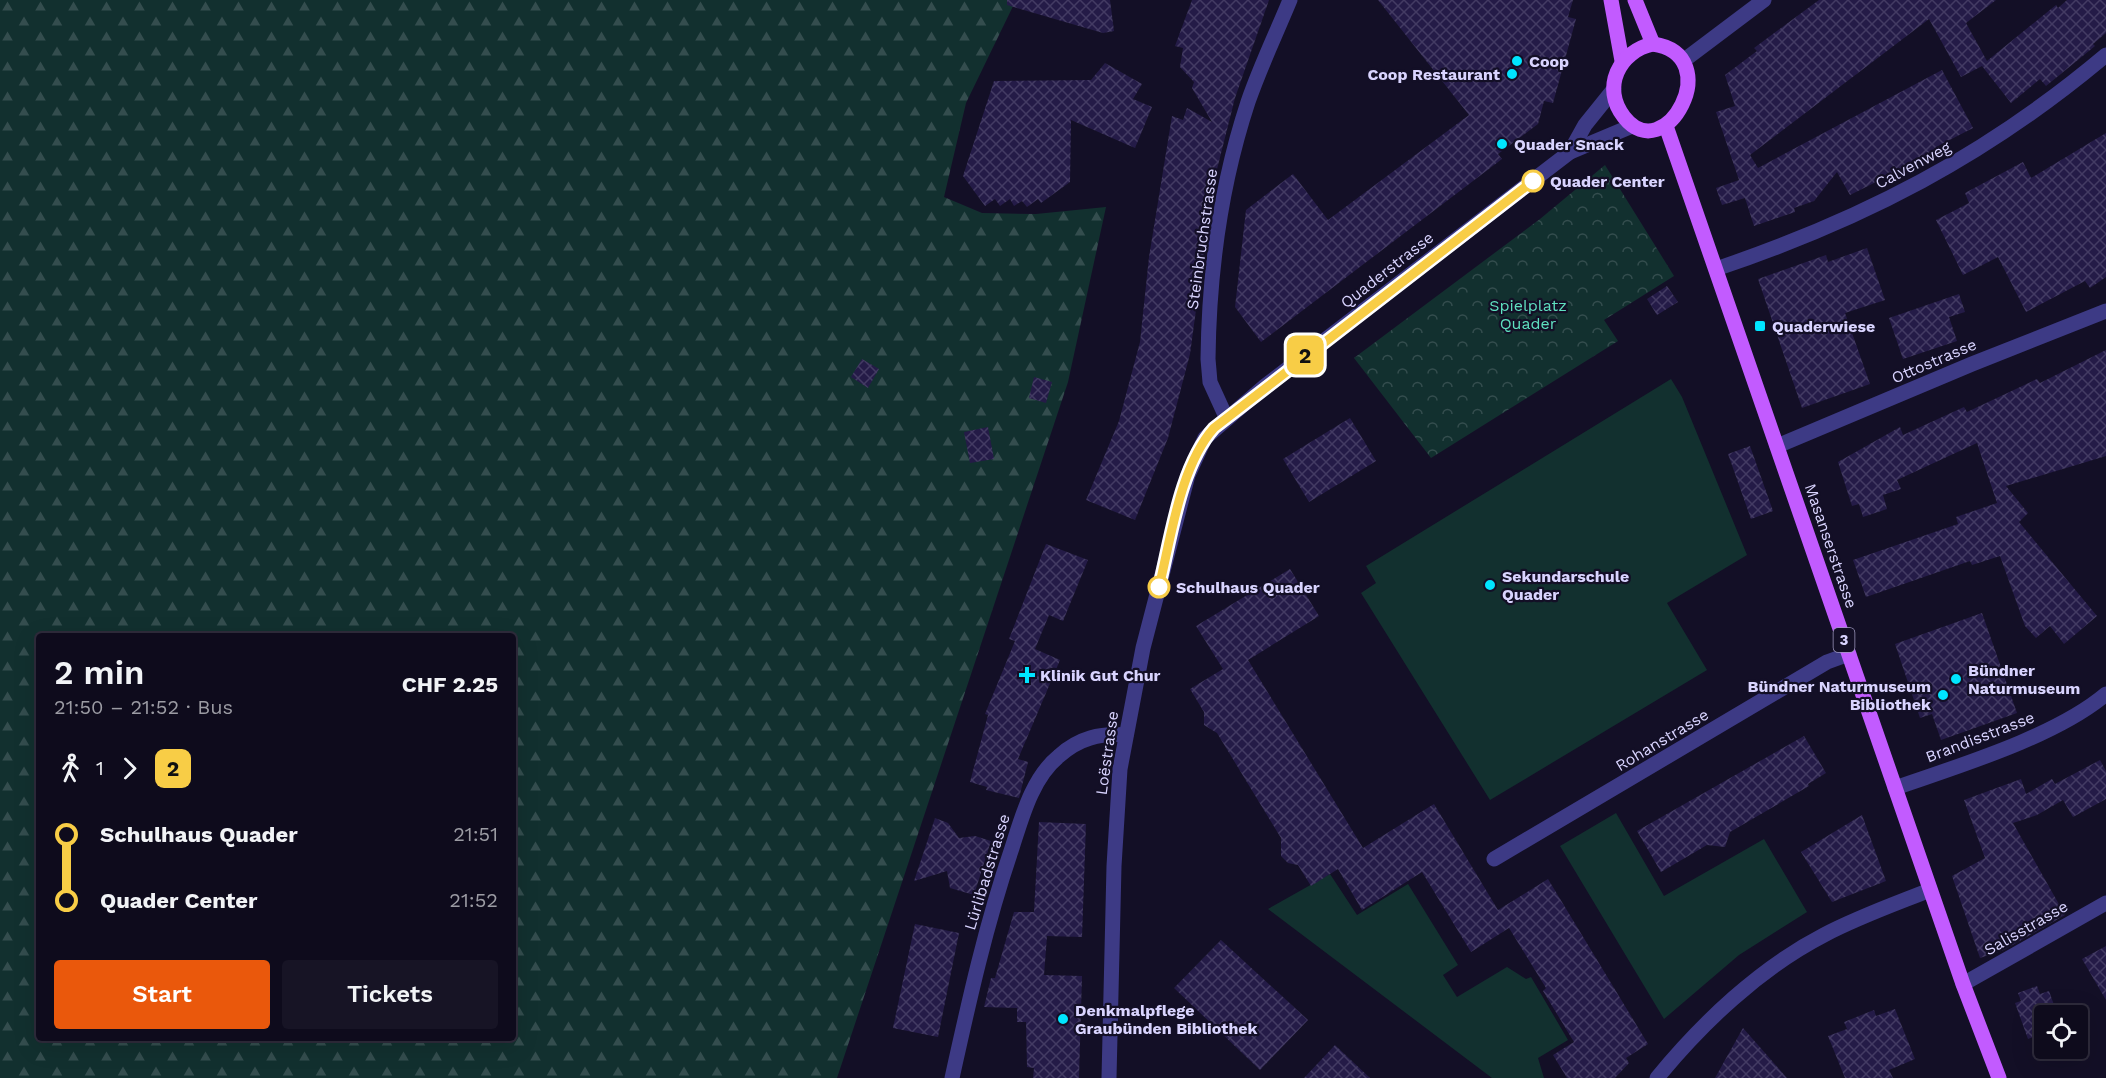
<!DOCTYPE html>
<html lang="en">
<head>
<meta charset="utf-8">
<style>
  body { margin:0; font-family:"Work Sans",sans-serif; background:#171425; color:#f1f3f6; height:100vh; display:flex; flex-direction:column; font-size:22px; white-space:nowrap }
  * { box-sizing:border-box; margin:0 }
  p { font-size:20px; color:#9b9ba3 }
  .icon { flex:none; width:33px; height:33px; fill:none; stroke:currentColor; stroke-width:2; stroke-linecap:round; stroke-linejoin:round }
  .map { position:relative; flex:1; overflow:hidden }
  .drawer { position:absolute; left:36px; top:633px; width:480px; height:408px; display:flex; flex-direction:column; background:#0e0b1c; border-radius:6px; box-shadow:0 6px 24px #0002,0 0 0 2px #2e2b3b }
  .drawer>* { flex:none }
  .badge { padding:0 12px; border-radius:9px; font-size:21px; line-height:39px }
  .buttons { position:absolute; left:2034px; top:1005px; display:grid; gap:12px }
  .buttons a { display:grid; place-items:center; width:54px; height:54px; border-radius:6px; background:#0e0b1c; box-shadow:0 6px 24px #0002,0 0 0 2px #2e2b3b; font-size:30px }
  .map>.badge { position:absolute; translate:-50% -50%; box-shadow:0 0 0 3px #fff }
  .legs { display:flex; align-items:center; gap:9px; height:66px; padding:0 18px; font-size:20px }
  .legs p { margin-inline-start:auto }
  .headline { display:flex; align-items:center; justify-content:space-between; height:102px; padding:0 18px }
  h1 { font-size:33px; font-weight:600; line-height:45px }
  .cta { display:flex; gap:12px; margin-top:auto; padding:12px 18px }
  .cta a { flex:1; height:69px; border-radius:6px; background:#ea580c; color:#fff; font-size:24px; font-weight:600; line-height:69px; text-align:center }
  .cta a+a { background:#171425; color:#f1f3f6 }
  ul { padding:0 18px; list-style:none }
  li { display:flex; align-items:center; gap:21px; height:66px; font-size:22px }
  li i { display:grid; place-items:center; width:9px; height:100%; margin:0 8px; background:currentColor }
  li i::after { content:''; width:15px; height:15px; margin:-8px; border:4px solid; border-radius:50%; background:#0e0b1c }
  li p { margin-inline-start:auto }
  li:first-child i { background:linear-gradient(#0000 50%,currentColor 0) }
  li:last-child i { background:linear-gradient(currentColor 50%,#0000 0) }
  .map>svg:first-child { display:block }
  .grass { fill:#12302f }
  .forest { fill:url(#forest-firs); fill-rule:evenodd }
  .park { fill:url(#park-crowns) }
  .building { fill:url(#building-cross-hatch) }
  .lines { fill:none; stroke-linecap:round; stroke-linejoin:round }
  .minor { stroke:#3d3a85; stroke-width:15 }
  .primary { stroke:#c25bff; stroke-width:15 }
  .line-1-casing { stroke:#fff; stroke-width:14 }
  .line-1 { stroke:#f8cd46; stroke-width:9 }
  .poi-dot { fill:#00e5ff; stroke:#130f26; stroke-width:2 }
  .stop-1-dot { fill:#fff; stroke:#f8cd46; stroke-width:3 }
  .labels { text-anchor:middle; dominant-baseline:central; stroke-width:4.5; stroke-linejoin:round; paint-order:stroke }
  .shield { fill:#130f26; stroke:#9e99be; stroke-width:1.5 }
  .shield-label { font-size:15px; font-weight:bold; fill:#d9d4ff }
  .poi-label { font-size:16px; font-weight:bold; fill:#d9d4ff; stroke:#130f26; text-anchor:start }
  .street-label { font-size:16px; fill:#d9d4ff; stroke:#130f26 }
  .stop-label { font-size:16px; font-weight:bold; fill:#d9d4ff; stroke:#130f26; text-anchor:start }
  .park-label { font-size:16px; fill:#5fe0c0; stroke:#130f26 }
</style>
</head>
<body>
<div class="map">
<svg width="2106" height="1078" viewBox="0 0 2106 1078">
  <defs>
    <pattern id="forest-firs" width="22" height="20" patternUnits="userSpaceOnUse" patternTransform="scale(1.5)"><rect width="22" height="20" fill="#12302f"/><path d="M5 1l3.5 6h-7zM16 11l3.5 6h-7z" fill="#344d4e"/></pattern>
    <pattern id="park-crowns" width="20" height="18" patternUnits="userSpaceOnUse" patternTransform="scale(1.5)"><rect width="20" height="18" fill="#12302f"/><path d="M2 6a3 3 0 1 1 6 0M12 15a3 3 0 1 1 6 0" fill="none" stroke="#344d4e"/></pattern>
    <pattern id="building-cross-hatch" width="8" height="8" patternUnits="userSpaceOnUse" patternTransform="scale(1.5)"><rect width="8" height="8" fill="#241b47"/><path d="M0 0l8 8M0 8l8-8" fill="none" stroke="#433b63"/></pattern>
  </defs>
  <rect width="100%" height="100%" fill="#130f26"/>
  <g class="grass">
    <path d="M1671,379L1682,397L1747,555L1667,603L1707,670L1490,800L1361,593L1376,583L1366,566Z"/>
    <path d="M1616,813L1664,896L1764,839L1807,912L1739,955L1664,1019L1560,846Z"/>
    <path d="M1330,874L1357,915L1408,884L1458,965L1443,975L1457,997L1507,967L1526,979L1531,977L1568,1040L1538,1058L1544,1078H1492L1268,909Z"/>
  </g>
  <path class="forest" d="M0,0H1016L966,103L944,197L982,213L1036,214L1106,207L1068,382L837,1078H0ZM39,636H513V1038H39Z"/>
  <path class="park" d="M1605,165L1674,276L1604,320L1618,341L1431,458L1354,358L1540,219Z"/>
  <g class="building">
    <path d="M1007,0H1110L1114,31L1103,33L1007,5Z"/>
    <path d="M1192,0H1269L1235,98L1213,185L1190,354L1168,438L1135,520L1086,500L1119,421L1140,342L1149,257L1172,116L1183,120L1187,108L1212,122L1192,88L1194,82L1180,67L1183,48L1175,46Z"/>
    <path d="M1378,0H1573L1568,17L1576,19L1553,103L1544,101L1538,124L1498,154L1502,159L1261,342L1235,307L1246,210L1293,174L1328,220L1469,115Z"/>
    <path d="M1819,0H1996L1966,23L1987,61L2056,5L2058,8L2067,0H2106V33L2093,44L2095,46L2046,86L2040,79L2011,103L1982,66L1961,77L1929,19L1750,155L1758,168L1942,70L1973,128L1936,147L1938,151L1850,195L1837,172L1814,201L1794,208L1795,212L1754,226L1745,198L1722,205L1716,188L1739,180L1716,112L1735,106L1725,75L1757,51L1754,48Z"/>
    <path d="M1105,63L1142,84L1133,99L1152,107L1135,148L1071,120L1070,182L1041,203L1038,199L1027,207L1022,201L1014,206L1010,199L1000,206L995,199L985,206L963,176L994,81L1091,80Z"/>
    <path d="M2106,133V277L2090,288L2085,281L2026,312L1998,257L1963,275L1936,220L1969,203L1965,193L2023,162L2031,178Z"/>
    <path d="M1867,248L1885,300L1845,313L1870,384L1802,408L1758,279L1826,255L1828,262Z"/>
    <path d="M1667,286L1678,302L1657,315L1647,299Z"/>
    <path d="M1959,294L1965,312L1949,317L1957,341L1903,359L1889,318Z"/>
    <path d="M2106,350V456L2006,486L2028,513L2019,522L2097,616L2064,644L2050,626L2036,638L2025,626L2000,556L1972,565L1970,561L1866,597L1853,560L1958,524L1956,517L1997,503L1977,443L1897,480L1901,489L1883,495L1887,509L1863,517L1859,504L1852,506L1838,462L1900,427L1903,435L1964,407L1967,412L2037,379L2040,383Z"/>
    <path d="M862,359L879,369L868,388L851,377Z"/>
    <path d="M1034,377L1052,382L1046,403L1029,398Z"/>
    <path d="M1350,418L1376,461L1309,502L1283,459Z"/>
    <path d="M988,427L994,459L970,463L964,432Z"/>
    <path d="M1750,446L1773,511L1751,519L1728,454Z"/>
    <path d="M1046,544L1088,560L1063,621L1049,615L1035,649L1060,660L1018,759L1028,762L1019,798L986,790L987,787L970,782L988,715L985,714L1015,641L1009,639Z"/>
    <path d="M1290,569L1319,616L1248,660L1363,848L1434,804L1498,910L1548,879L1648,1044L1626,1058L1629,1063L1615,1078H1567L1553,1055L1574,1042L1543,991L1546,988L1509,928L1471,952L1422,872L1362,910L1338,869L1311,886L1298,865L1288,863L1281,856V838L1217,733L1204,725V712L1190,689L1223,669L1196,626Z"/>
    <path d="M1982,613L2017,713L1941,740L1932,714L1920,718L1895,644Z"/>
    <path d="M1804,736L1826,773L1808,784L1809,786L1730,832L1725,847L1707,845L1661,872L1637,831Z"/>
    <path d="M2100,760L2106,771V799L2073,817L2063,800L2037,815L2013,823L2065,915L2004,950L1980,958L1952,876L1985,858L1964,800L2021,779L2026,794L2052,779L2055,784Z"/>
    <path d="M1862,815L1886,881L1832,902L1801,852Z"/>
    <path d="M935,818L948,823L959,838L975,836L991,841L974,895L950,888L947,871L914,881Z"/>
    <path d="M1039,822L1086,824L1082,937L1047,936L1044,975L1082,976L1079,1078H1033L1034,1068L1027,1067L1026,1022H1017V1008L984,1007L991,978H995L1014,912H1034Z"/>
    <path d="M915,924L959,933L938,1037L893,1028Z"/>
    <path d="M1221,940L1308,1020L1260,1070L1174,988Z"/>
    <path d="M2106,946V1000L2082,959Z"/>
    <path d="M2037,986L2040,994L2049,991L2058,1016H2044V1033L2028,1039L2015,1003L2021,1001L2018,993Z"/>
    <path d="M1895,1009L1915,1059L1889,1070L1893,1078H1845L1828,1036L1847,1029L1844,1022L1874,1010L1876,1016Z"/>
    <path d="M1743,1028L1787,1078H1715Z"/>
    <path d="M1335,1045L1370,1078H1304Z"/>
  </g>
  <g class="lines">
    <g class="minor">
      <path d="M1683,61L1764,0"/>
      <path d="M1570,152L1585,125L1614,89"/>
      <path d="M1716,269C1864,219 1986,156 2106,55"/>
      <path d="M1226,417L1210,382L1208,359C1209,272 1221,184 1248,102C1260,67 1276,34 1290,0"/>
      <path d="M1777,446L1972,364L2106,311"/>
      <path d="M1895,788C1958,766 2055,737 2106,694"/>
      <path d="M1494,859L1827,662L1849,654"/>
      <path d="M1963,984L2106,903"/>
      <path d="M952,1078C969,1001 986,924 1012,848C1022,817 1032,778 1059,756C1079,738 1100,733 1126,735"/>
      <path d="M1109,1078L1114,866L1120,769L1143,648L1188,475L1205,438L1265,386L1570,152L1632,126"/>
      <path d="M1657,1078C1702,1023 1760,968 1824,935C1858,917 1895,904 1930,890"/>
    </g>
    <g class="primary">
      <path d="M1611,0L1622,61"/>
      <path d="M1635,0L1653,44"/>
      <path d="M1653,44C1728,55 1665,170 1624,117C1601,88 1619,51 1653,44Z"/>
      <path d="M1666,126L1963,984L1999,1078"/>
    </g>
  </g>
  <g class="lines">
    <defs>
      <path id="line-1" d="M1159,587C1171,538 1180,466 1214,428L1533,181"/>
    </defs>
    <use href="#line-1" class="line-1-casing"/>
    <use href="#line-1" class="line-1"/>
  </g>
  <g class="poi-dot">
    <circle cx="1517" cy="61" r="6"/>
    <circle cx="1512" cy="74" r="6"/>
    <circle cx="1502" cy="144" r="6"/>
    <rect x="1754" y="320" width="12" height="12" rx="3"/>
    <circle cx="1490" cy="585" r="6"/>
    <path d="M1024 666h6v6h6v6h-6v6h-6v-6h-6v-6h6z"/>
    <circle cx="1956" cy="679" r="6"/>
    <circle cx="1943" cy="695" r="6"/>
    <circle cx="1063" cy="1019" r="6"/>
  </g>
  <g class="stop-1-dot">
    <circle cx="1533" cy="181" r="10"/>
    <circle cx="1159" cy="587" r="10"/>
  </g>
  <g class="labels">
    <rect class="shield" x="1833.5" y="628" width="21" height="24" rx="4.5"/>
    <g class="shield-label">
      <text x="1844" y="640">3</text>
    </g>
    <g class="poi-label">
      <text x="1529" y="61">Coop</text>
      <text x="1500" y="74" text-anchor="end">Coop Restaurant</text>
      <text x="1514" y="144">Quader Snack</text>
      <text x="1772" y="326">Quaderwiese</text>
      <text x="1502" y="576">Sekundarschule<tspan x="1502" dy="18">Quader</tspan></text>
      <text x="1968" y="670">Bündner<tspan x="1968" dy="18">Naturmuseum</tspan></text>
      <text x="1040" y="675">Klinik Gut Chur</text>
      <text x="1931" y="686" text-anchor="end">Bündner Naturmuseum<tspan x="1931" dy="18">Bibliothek</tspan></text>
      <text x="1075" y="1010">Denkmalpflege<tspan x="1075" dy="18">Graubünden Bibliothek</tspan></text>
    </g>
    <g class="street-label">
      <text transform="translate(1913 165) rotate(-28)">Calvenweg</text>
      <text transform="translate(1202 239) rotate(-82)">Steinbruchstrasse</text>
      <text transform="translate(1387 270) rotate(-38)">Quaderstrasse</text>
      <text transform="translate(1934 361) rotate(-23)">Ottostrasse</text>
      <text transform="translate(1831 546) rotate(71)">Masanserstrasse</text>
      <text transform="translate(1980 737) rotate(-21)">Brandisstrasse</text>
      <text transform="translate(1662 740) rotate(-31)">Rohanstrasse</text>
      <text transform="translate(1107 753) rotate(-82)">Loëstrasse</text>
      <text transform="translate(987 872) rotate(-73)">Lürlibadstrasse</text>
      <text transform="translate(2026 928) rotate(-30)">Salisstrasse</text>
    </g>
    <g class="stop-label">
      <text x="1550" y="181">Quader Center</text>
      <text x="1176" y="587">Schulhaus Quader</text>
    </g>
    <g class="park-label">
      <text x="1528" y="305">Spielplatz<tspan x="1528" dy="18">Quader</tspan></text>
    </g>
  </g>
</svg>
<div class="buttons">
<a><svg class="icon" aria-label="locate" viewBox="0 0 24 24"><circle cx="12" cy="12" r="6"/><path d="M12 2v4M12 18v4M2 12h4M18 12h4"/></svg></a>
</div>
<b class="badge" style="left:1305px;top:355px;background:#f8cd46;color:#111">2</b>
<section class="drawer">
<div class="headline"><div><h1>2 min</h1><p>21:50 – 21:52 · Bus</p></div><b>CHF 2.25</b></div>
<div class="legs"><svg class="icon" aria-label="walk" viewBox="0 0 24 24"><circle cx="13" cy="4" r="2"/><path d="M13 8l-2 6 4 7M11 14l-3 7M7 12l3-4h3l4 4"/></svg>1<svg class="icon" aria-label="forward" viewBox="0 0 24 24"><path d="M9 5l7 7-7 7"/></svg><b class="badge" style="background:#f8cd46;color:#111">2</b></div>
<ul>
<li><i style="color:#f8cd46"></i><b>Schulhaus Quader</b><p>21:51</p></li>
<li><i style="color:#f8cd46"></i><b>Quader Center</b><p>21:52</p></li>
</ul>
<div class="cta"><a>Start</a><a>Tickets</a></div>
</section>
</div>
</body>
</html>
